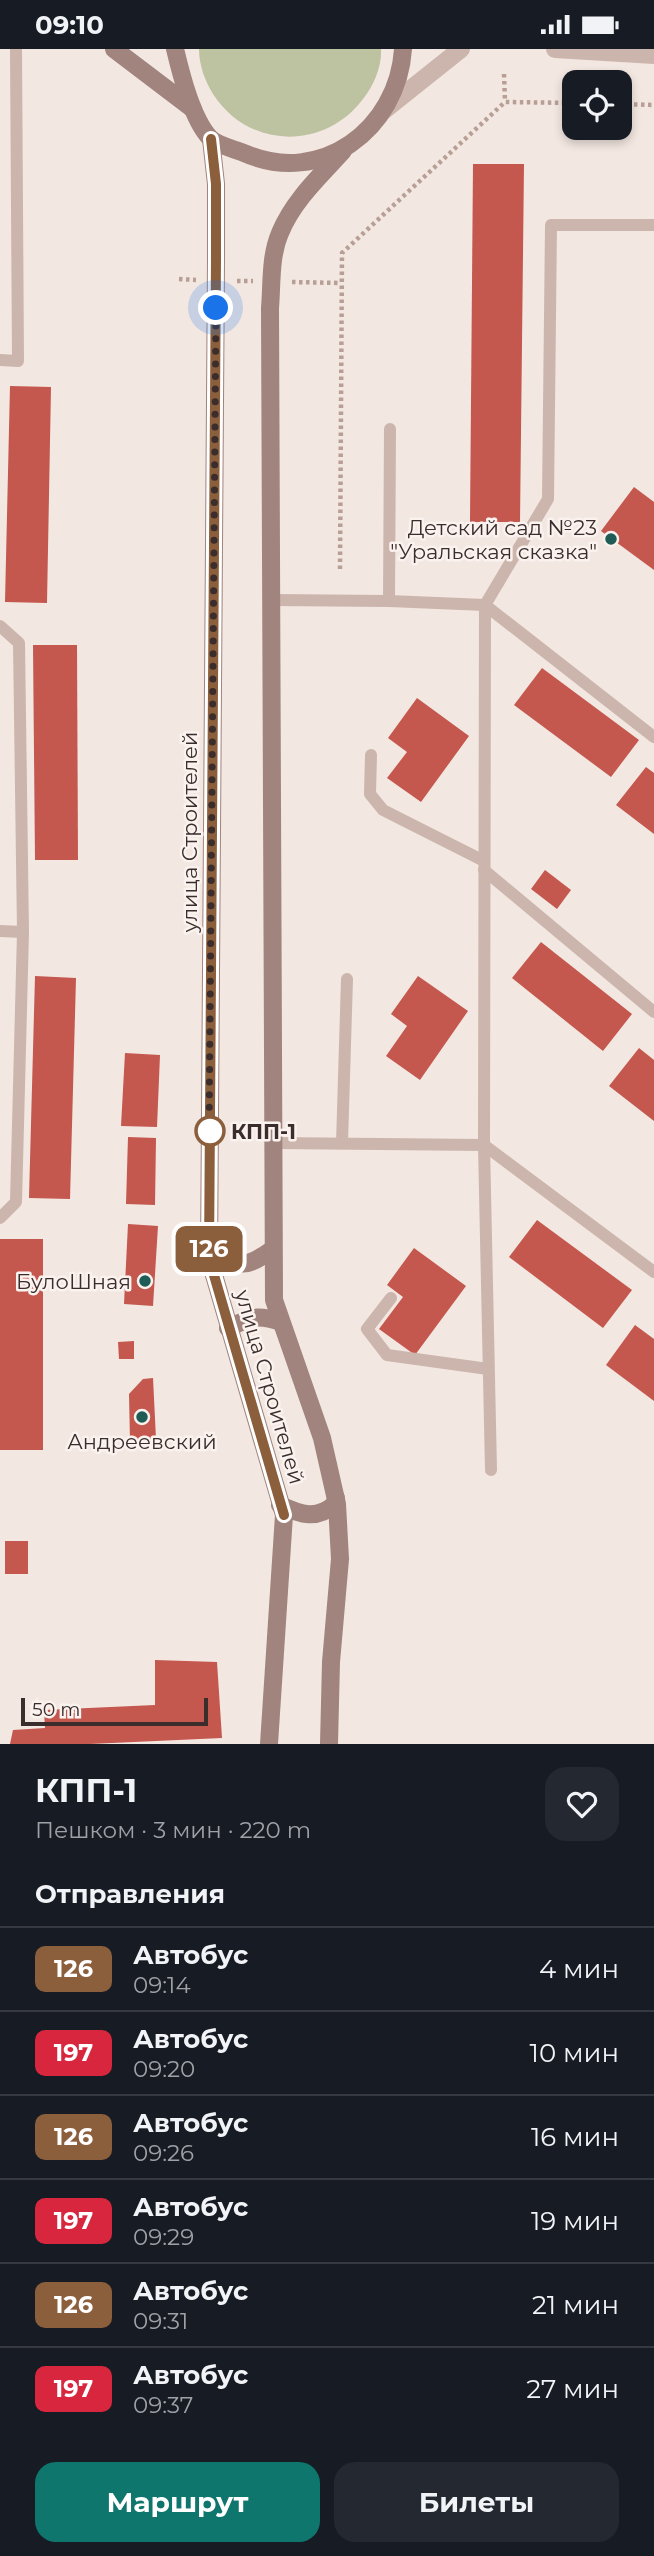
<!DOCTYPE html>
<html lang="ru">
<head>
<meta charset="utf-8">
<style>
  body { margin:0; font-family:Montserrat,sans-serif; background:#242831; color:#f1f3f6; height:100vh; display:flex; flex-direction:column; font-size:26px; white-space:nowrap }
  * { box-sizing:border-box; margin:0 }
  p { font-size:23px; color:#9ea1a6 }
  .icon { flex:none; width:38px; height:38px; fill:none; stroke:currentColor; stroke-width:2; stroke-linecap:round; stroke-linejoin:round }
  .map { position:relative; height:1695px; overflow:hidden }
  .side { display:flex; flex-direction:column; background:#171b24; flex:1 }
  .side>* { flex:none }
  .badge { padding:0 14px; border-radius:10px; font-size:24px; line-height:46px }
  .tools { position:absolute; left:562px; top:21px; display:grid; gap:14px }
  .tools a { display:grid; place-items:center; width:70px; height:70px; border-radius:14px; background:#171b24; box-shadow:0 4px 10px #0003; font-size:35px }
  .scale { position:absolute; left:21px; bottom:18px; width:187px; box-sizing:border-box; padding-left:7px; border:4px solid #3a2d2b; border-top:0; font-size:19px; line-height:24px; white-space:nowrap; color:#3a2d2b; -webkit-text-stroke:5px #faf2ee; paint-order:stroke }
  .you { position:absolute; width:35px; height:35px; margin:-18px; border:5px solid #fff; border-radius:50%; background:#1a73e8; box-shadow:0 0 0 10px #1a73e833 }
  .map>.badge { position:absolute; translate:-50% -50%; box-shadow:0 0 0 4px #fff }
  h2 { padding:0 35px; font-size:26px; line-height:63px }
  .round { display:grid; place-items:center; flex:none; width:74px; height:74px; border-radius:21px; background:#242831 }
  .summary { display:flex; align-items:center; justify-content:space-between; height:119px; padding:0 35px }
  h1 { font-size:33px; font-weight:700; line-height:52px }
  .action { display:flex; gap:14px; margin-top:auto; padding:14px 35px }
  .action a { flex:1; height:80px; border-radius:21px; background:#0f766e; color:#fff; font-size:28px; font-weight:700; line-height:80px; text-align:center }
  .action a+a { background:#242831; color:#f1f3f6 }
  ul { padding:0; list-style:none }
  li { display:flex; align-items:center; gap:21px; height:84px; padding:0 35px; border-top:2px solid #363941 }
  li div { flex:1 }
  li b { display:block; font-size:26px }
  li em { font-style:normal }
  li .badge { min-width:77px; font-weight:700; text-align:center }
  .status { display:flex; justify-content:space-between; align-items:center; height:49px; padding:0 35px; background:#171b24; direction:ltr }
  .status svg { height:19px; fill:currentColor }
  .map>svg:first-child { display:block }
  .green { fill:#bdc3a0 }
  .building { fill:#c4574e }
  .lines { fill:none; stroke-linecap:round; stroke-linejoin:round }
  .path { stroke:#b89f96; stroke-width:4.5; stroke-dasharray:3.5 3.5; stroke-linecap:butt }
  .service { stroke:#ccb5ac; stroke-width:12 }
  .minor { stroke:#ccb5ac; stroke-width:18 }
  .secondary { stroke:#a0847d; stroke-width:18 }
  .line-casing { stroke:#fff; stroke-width:16 }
  .line { stroke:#8b5e3c; stroke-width:10 }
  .walk { stroke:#3a2d2b; stroke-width:7; stroke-dasharray:0 12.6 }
  .poi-dot { fill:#205c56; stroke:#faf2ee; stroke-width:2.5 }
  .stop-dot { fill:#fff; stroke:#8b5e3c; stroke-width:3.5 }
  .labels { text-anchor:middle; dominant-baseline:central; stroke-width:5; stroke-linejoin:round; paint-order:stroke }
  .poi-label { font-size:21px; fill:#3a2d2b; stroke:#faf2ee; text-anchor:end }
  .street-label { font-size:21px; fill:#3a2d2b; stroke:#faf2ee }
  .stop-label { font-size:21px; font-weight:bold; fill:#3a2d2b; stroke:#faf2ee; text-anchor:start }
</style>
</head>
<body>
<div class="status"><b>09:10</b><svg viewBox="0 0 49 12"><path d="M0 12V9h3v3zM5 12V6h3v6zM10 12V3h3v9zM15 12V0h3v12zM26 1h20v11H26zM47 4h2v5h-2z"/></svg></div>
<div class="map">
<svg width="654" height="1695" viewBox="0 0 654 1695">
  <rect width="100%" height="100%" fill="#f3e7e1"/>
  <path class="green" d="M199,0H381C382,17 374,36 363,50C325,101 249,101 213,45C205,32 199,16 199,0Z"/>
  <g class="building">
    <path d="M473,115H524L520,473H470Z"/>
    <path d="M10,337L51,338L47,554L5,553Z"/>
    <path d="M634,438L654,453V521L601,482Z"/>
    <path d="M33,596H77L78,811H35Z"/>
    <path d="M542,619L639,691L611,728L514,656Z"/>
    <path d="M417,649L469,687L421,753L387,729L407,703L388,689Z"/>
    <path d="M646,718L654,724V785L616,756Z"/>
    <path d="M545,821L571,841L557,860L531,840Z"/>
    <path d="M541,893L632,965L603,1002L512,929Z"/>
    <path d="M35,927L76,929L70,1150L29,1149Z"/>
    <path d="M418,927L468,962L420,1031L386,1007L407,977L391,965Z"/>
    <path d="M639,999L654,1011V1072L609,1037Z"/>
    <path d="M125,1004L160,1006L157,1078L121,1077Z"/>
    <path d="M128,1088L156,1089L155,1156L126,1155Z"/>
    <path d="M537,1171L632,1241L603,1279L509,1208Z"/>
    <path d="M128,1175L158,1177L153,1257L124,1255Z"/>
    <rect x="0" y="1190" width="43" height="211"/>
    <path d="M414,1199L466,1237L415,1306L379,1280L403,1248L387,1236Z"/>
    <path d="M635,1276L654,1290V1352L606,1316Z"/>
    <path d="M134,1292V1310H119L118,1293Z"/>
    <path d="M153,1329L156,1390L130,1392L129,1345L143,1330Z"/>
    <rect x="5" y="1492" width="23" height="33"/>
    <path d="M155,1611L217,1613L222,1689L90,1695H10L13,1681L45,1679L44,1661L155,1656Z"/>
  </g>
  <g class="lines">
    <g class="path">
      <path d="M504,25L505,53"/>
      <path d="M620,55L654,56"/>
      <path d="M179,230L196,231"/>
      <path d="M237,232H253"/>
      <path d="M292,233L341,234"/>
      <path d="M340,520L342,204L505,53L574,54"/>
    </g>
    <g class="service">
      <path d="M0,311L18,312L16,0"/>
      <path d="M271,551L389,552L485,556L654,688"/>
      <path d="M389,552L390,380"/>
      <path d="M0,577L19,594L23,883L16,1153L0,1169"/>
      <path d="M371,706L370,745L383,761L484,812"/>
      <path d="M484,821L654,963"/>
      <path d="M0,882L23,883"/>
      <path d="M273,1094L484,1096L654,1223"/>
      <path d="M342,1094L347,930"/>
      <path d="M391,1249L367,1280L387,1306L488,1320"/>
      <path d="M491,1421L484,1096L485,556L548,450L551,176H654"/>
    </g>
    <g class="minor">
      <path d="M555,0L654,6"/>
      <path d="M382,63L461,0"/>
    </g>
    <g class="secondary">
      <path d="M114,0L193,60"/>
      <path d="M175,0C181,25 192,70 210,89C217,96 234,100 244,104C321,138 398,80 403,0"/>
      <path d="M211,90L216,135V210L209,1209L284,1466L269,1695"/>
      <path d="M209,1199C240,1217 242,1222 273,1200"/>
      <path d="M228,1279C251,1268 257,1265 281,1273"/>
      <path d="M280,1456C301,1466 317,1471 335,1455L336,1449"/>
      <path d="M329,1695L331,1613L340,1510L337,1455L322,1389L274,1251L270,259C272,235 270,207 280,184C293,152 320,127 343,102"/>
    </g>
  </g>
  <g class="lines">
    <defs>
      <path id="line" d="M211,90L216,135V210L209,1209L284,1466"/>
    </defs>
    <use href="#line" class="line-casing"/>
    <use href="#line" class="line"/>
    <path class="walk" d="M210,1082L209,1089L216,259"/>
  </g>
  <g class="poi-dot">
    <circle cx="611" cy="490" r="7"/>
    <circle cx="145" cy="1232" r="7"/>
    <circle cx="142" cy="1368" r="7"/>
  </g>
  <circle class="stop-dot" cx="210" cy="1082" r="14"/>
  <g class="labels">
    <g class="poi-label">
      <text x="597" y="478">Детский сад №23<tspan x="597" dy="24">"Уральская сказка"</tspan></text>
      <text x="131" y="1232">БулоШная</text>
      <text x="142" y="1392" text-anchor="middle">Андреевский</text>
    </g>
    <g class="street-label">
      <text transform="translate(189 783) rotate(-90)">улица Строителей</text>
      <text transform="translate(270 1338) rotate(74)">улица Строителей</text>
    </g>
    <g class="stop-label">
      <text x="231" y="1082">КПП-1</text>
    </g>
  </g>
</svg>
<div class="tools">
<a><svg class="icon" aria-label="locate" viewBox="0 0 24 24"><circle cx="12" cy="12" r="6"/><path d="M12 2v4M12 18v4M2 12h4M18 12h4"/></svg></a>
</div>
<div class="scale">50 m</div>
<div class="you" style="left:216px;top:259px"></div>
<b class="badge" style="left:209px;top:1200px;background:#8b5e3c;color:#fff">126</b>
</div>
<section class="side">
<div class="summary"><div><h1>КПП-1</h1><p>Пешком · 3 мин · 220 m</p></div><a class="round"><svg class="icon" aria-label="heart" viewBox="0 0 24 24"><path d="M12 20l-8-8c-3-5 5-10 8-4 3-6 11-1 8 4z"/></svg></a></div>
<h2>Отправления</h2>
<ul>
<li><span class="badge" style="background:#8b5e3c;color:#fff">126</span><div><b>Автобус</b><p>09:14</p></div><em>4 мин</em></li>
<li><span class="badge" style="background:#d7263d;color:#fff">197</span><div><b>Автобус</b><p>09:20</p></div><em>10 мин</em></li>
<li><span class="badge" style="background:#8b5e3c;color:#fff">126</span><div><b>Автобус</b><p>09:26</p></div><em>16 мин</em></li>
<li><span class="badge" style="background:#d7263d;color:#fff">197</span><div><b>Автобус</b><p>09:29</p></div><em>19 мин</em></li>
<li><span class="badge" style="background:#8b5e3c;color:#fff">126</span><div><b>Автобус</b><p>09:31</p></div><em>21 мин</em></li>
<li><span class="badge" style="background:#d7263d;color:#fff">197</span><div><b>Автобус</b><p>09:37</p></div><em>27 мин</em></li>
</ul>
<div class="action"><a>Маршрут</a><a>Билеты</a></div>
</section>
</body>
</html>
